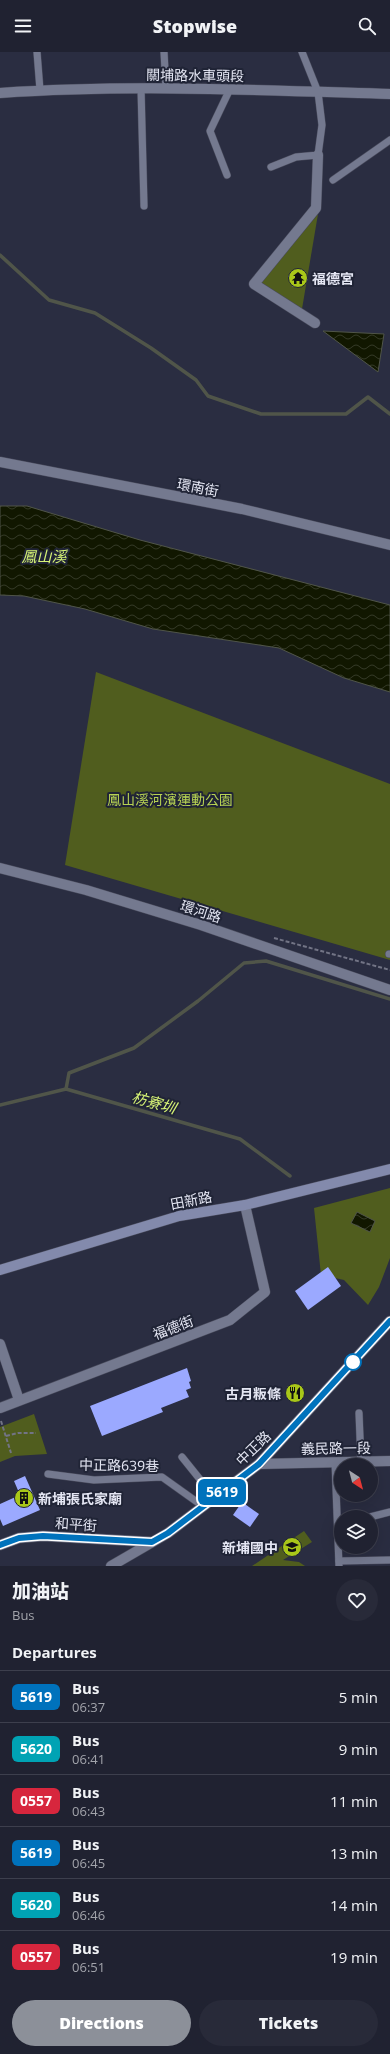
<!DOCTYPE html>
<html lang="en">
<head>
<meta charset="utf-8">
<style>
  body { margin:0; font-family:"Open Sans","Noto Sans TC",sans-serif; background:#282a39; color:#f1f3f6; height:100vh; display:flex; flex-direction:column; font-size:15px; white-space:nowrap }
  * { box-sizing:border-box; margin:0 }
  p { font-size:13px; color:#a2a4ab }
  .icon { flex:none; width:22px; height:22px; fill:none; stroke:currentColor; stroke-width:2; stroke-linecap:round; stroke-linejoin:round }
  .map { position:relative; height:1514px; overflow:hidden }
  .side { display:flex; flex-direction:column; background:#202231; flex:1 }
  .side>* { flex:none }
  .badge { padding:0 8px; border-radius:6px; font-size:14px; line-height:26px }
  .needle { width:26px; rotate:144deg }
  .controls { position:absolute; left:334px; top:1406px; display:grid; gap:8px }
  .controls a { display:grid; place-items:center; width:44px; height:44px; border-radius:50%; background:#202231; box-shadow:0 4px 16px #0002,0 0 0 1px #3d3f4d; font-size:20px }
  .map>.badge { position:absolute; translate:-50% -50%; box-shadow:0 0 0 2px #fff }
  h2 { padding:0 12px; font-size:15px; line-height:36px }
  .round { display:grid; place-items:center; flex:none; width:42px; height:42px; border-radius:21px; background:#282a39 }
  .overview { display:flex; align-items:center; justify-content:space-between; height:68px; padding:0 12px }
  h1 { font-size:19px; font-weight:800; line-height:30px }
  .button { display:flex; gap:8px; margin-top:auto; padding:8px 12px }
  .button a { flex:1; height:46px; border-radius:24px; background:#8c9099; color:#fff; font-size:16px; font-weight:800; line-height:46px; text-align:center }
  .button a+a { background:#282a39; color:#f1f3f6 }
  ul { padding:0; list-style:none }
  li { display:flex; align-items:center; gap:12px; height:52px; padding:0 12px; border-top:1px solid #3d3f4d }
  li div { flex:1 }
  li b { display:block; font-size:15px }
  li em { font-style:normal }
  li .badge { min-width:44px; font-weight:700; text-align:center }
  header { display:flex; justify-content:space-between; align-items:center; height:52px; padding:0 12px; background:#202231; font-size:18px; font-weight:800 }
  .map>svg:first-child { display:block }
  .green { fill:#505d1e }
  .water { fill:url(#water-waves); stroke:#505549 }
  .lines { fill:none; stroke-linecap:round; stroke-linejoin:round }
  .stream { stroke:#505549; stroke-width:3.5 }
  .building { fill:#9ba9ff }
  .service-casing { stroke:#494b5c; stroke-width:8 }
  .minor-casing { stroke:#494b5c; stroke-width:11 }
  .tertiary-casing { stroke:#494b5c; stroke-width:11 }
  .secondary-casing { stroke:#494b5c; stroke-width:11 }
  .path { stroke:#727485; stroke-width:2; stroke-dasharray:4 2; stroke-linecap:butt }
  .service { stroke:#74798f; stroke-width:7 }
  .minor { stroke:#74798f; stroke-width:10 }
  .tertiary { stroke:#74798f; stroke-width:10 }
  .secondary { stroke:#838aac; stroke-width:10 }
  .line-casing { stroke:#fff; stroke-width:9 }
  .line { stroke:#0072bc; stroke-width:6 }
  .stop-dot { fill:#fff; stroke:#0072bc; stroke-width:2 }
  .labels { text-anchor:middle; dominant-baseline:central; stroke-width:4; stroke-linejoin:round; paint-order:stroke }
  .street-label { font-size:14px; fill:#e4e6f3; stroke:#202436 }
  .poi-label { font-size:14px; font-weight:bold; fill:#e4e6f3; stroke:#202436; text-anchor:start }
  .park-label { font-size:14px; fill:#b7d253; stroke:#202436 }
  .water-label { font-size:15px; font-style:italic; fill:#d7f476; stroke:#202436 }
</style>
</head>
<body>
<header><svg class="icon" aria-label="menu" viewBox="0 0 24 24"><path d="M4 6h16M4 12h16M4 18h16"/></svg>Stopwise<svg class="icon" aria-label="search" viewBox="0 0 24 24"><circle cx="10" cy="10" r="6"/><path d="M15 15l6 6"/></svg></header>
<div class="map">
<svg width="390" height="1514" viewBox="0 0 390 1514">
  <defs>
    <pattern id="water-waves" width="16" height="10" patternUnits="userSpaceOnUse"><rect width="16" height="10" fill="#111700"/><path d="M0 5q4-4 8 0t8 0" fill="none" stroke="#343926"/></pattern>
  </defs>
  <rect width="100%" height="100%" fill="#2a2d41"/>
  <g class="green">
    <path d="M318,162L302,257L260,231Z"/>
    <path d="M96,620L390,732V908L65,813Z"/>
    <path d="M390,1136V1206L379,1235L368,1253L344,1228L321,1223L314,1156Z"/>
    <path d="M34,1362L47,1402L15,1404L0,1410V1375Z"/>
    <path d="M304,1479L312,1490L283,1508L299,1510L305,1514H252Z"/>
  </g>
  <g class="water">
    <path d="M323,279L384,282L378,320Z"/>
    <path d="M0,454H27L140,488L390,553V640L344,626L279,596L153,577L85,557L24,544L0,543Z"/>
    <path d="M357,1160L375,1169L370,1180L351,1171Z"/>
  </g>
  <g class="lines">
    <g class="stream">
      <path d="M0,203L49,248L95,261L151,296L196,328L208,344L261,362H346L368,345L390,362"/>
      <path d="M66,1037L69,1021L134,996L198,949L244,911L266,909L390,947"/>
      <path d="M0,1053L66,1037L240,1087L290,1124"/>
    </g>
  </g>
  <g class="building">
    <path d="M302,217L308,228L293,235L288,224Z"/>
    <path d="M328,1215L341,1234L308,1258L295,1239Z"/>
    <path d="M187,1316L191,1329L189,1330L191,1336L186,1338L189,1345L161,1356L163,1360L102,1384L90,1354Z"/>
    <path d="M25,1424L40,1458L3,1474L0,1467V1452L20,1443L14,1429Z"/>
    <path d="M242,1450L259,1462L250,1475L233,1463Z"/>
  </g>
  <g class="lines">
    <defs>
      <g id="service">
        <path d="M37,0L40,38"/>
        <path d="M164,0L166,36"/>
        <path d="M141,36L144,154"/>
        <path d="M271,115L296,105L318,103L322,73L318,40L302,0"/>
        <path d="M227,123L210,79L230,37"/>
        <path d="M333,128L390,88"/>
        <path d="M389,902H390"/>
        <path d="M359,1361L361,1410"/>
        <path d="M182,1405L215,1446"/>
        <path d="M335,1410L339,1514"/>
        <path d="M48,1422L94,1428L162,1425L204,1455"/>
        <path d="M370,1465L390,1460"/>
        <path d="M339,1509L390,1508"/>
      </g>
      <g id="minor">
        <path d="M315,271L254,232L316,156L318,103"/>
        <path d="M0,410L242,457L390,493"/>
        <path d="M0,816L86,838L201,873L390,938"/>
        <path d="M0,1292L19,1348"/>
        <path d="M0,1356L230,1268L265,1240L245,1153"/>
        <path d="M0,1493L19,1486L43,1484L152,1490"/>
      </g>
      <g id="tertiary">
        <path d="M0,41C130,32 260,38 390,42"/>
        <path d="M259,1412L390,1409"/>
        <path d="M111,1514L168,1481L259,1412L390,1269"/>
      </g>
      <path id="secondary" d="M0,1218L179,1164L245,1153L390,1117"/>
    </defs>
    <use href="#service" class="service-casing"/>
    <use href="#minor" class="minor-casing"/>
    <use href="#tertiary" class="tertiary-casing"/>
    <use href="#secondary" class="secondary-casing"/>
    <g class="path">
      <path d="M274,886L390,918"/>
      <path d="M1,1369L11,1401"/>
      <path d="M6,1384L18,1381H36"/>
    </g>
    <use href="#service" class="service"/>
    <use href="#minor" class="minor"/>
    <use href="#tertiary" class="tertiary"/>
    <use href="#secondary" class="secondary"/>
  </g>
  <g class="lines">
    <defs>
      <path id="line" d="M0,1493L19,1486L43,1484L152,1490L168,1481L259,1412L390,1269"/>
    </defs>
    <use href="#line" class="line-casing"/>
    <use href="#line" class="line"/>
  </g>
  <defs>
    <symbol id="temple-disc" viewBox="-11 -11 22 22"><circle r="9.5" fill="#a9c719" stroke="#202436"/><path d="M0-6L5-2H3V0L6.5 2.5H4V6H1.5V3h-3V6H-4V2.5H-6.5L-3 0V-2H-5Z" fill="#111"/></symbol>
    <symbol id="restaurant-disc" viewBox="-11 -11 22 22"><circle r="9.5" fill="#a9c719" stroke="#202436"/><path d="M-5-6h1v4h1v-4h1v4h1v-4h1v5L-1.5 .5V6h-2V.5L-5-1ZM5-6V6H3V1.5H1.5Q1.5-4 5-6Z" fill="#111"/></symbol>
    <symbol id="building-disc" viewBox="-11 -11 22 22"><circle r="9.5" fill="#a9c719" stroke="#202436"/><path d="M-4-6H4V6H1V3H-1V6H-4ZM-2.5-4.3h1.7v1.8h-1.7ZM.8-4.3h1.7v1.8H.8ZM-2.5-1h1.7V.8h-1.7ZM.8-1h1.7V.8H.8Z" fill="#111"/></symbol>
    <symbol id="school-disc" viewBox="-11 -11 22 22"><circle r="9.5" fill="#a9c719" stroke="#202436"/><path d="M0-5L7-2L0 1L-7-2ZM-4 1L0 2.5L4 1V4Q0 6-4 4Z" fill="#111"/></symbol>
  </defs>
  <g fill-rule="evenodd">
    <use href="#temple-disc" x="287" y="215" width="22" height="22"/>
    <use href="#restaurant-disc" x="284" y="1330" width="22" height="22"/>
    <use href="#building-disc" x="13" y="1435" width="22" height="22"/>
    <use href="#school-disc" x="281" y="1484" width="22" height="22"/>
  </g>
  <circle class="stop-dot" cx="353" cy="1310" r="8"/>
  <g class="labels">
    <g class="street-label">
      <text transform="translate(195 23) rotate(1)">關埔路水車頭段</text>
      <text transform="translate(198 435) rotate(11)">環南街</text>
      <text transform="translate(201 859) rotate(18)">環河路</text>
      <text transform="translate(191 1148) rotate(-11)">田新路</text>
      <text transform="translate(173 1275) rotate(-21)">福德街</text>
      <text transform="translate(253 1396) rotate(-44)">中正路</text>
      <text transform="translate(336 1396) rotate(-1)">義民路一段</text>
      <text transform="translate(119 1413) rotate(1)">中正路639巷</text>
      <text transform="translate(76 1472) rotate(4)">和平街</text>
    </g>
    <g class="poi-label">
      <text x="312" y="226">福德宮</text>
      <text x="281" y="1341" text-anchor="end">古月粄條</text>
      <text x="38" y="1446">新埔張氏家廟</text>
      <text x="278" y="1495" text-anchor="end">新埔國中</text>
    </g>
    <g class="park-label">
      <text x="170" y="747">鳳山溪河濱運動公園</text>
    </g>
    <g class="water-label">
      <text x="44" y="504">鳳山溪</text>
      <text transform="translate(154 1050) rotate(16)">枋寮圳</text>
    </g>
  </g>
</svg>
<div class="controls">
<a><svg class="needle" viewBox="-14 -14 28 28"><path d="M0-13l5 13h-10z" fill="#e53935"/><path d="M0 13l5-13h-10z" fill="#a2a4ab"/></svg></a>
<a><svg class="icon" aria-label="layers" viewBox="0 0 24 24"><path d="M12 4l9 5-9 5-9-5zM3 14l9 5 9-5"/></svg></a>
</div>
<b class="badge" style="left:222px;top:1440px;background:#0072bc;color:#fff">5619</b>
</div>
<section class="side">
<div class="overview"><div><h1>加油站</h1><p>Bus</p></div><a class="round"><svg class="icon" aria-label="heart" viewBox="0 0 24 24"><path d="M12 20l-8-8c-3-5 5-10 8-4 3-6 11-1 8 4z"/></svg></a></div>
<h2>Departures</h2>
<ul>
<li><span class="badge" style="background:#0072bc;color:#fff">5619</span><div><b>Bus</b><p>06:37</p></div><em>5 min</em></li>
<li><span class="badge" style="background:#00a3b4;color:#fff">5620</span><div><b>Bus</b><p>06:41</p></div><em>9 min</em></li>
<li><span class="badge" style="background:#d7263d;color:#fff">0557</span><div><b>Bus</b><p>06:43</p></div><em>11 min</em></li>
<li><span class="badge" style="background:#0072bc;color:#fff">5619</span><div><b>Bus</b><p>06:45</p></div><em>13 min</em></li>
<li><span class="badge" style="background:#00a3b4;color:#fff">5620</span><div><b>Bus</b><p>06:46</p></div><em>14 min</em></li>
<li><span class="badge" style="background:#d7263d;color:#fff">0557</span><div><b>Bus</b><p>06:51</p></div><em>19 min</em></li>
</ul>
<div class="button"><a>Directions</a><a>Tickets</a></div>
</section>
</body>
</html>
